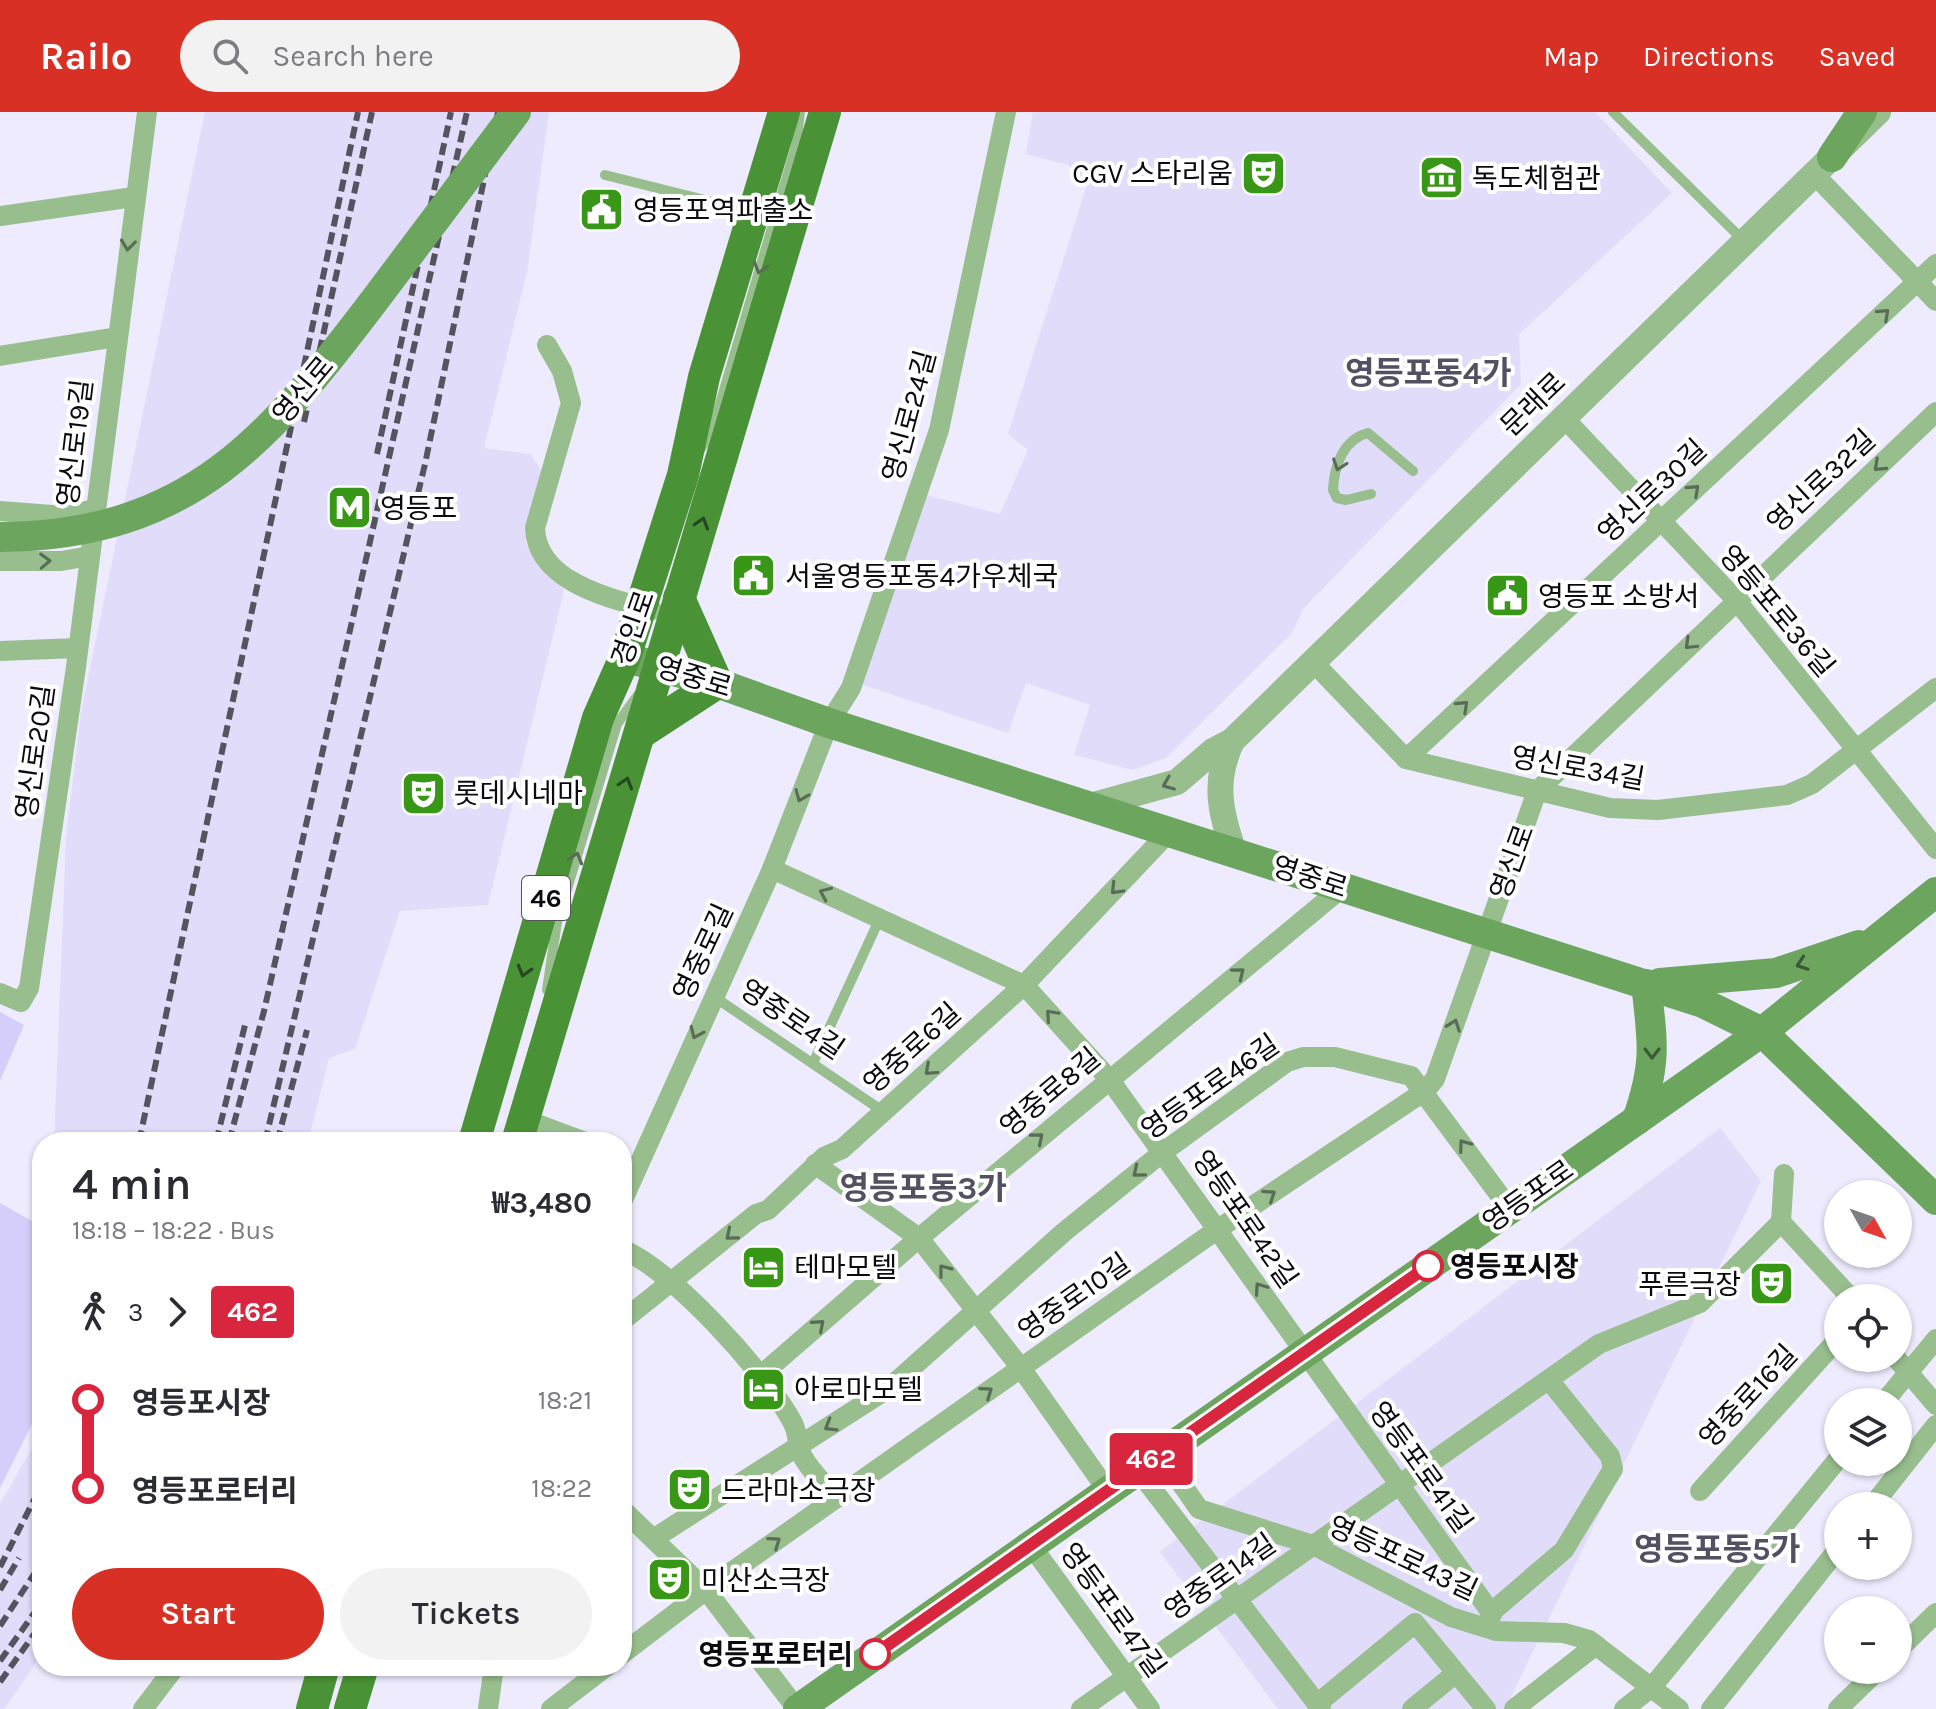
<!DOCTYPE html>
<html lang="en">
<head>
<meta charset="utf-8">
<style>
  body { margin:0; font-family:Karla,"Noto Sans KR",sans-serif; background:#f2f2f3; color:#2b2b33; height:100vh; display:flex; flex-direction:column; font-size:30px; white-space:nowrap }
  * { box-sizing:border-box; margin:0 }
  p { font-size:26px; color:#7c7c81 }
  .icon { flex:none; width:44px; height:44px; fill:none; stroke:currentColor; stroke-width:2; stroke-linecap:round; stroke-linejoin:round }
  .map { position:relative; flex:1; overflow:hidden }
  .sheet { position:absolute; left:32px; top:1020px; width:600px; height:544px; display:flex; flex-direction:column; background:#fff; border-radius:32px; box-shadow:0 2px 6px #0004 }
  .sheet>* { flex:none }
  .badge { padding:0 16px; border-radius:6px; font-size:28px; line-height:52px }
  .needle { width:52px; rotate:130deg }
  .buttons { position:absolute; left:1824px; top:1068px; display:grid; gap:16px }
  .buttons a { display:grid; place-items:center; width:88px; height:88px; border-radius:50%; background:#fff; box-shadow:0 2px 6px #0004; font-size:40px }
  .map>.badge { position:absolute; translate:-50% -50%; box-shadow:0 0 0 4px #fff }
  .legs { display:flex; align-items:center; gap:12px; height:88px; padding:0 40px; font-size:26px }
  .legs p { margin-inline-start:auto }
  .summary { display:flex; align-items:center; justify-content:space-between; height:136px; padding:0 40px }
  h1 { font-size:44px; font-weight:600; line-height:60px }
  .cta { display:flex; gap:16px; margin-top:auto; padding:16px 40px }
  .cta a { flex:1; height:92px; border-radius:48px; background:#d93025; color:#fff; font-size:32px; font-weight:600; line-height:92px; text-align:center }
  .cta a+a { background:#f2f2f3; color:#2b2b33 }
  ul { padding:0 40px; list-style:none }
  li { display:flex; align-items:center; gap:28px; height:88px; font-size:30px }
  li i { display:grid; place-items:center; width:12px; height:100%; margin:0 10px; background:currentColor }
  li i::after { content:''; width:20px; height:20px; margin:-10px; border:6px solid; border-radius:50%; background:#fff }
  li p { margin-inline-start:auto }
  li:first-child i { background:linear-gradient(#0000 50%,currentColor 0) }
  li:last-child i { background:linear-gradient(currentColor 50%,#0000 0) }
  header { display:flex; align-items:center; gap:48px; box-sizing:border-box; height:112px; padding:0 40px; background:#d93025; color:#fff }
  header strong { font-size:38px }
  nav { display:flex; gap:44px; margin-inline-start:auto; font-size:28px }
  .search { width:560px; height:72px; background:#f2f2f3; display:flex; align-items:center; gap:20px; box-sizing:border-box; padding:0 28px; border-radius:44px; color:#7c7c81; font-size:30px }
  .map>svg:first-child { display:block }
  .built { fill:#e0dcf9 }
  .green { fill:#d5cefa }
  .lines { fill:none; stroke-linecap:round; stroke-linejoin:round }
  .service { stroke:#98be8e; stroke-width:10 }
  .minor { stroke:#98be8e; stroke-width:20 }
  .tertiary { stroke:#98be8e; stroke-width:26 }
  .secondary { stroke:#6ca55d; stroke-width:30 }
  .primary { stroke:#4a9236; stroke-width:32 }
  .rail { stroke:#54535e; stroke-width:6; stroke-dasharray:12 6; stroke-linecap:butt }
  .secondary-bridge { stroke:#6ca55d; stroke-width:30 }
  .oneway { stroke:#596d56 }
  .oneway2 { stroke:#274722 }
  .oneway3 { stroke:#3c5837 }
  .line-1-casing { stroke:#fff; stroke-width:18 }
  .line-1 { stroke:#d7263d; stroke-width:12 }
  .stop-1-dot { fill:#fff; stroke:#d7263d; stroke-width:4 }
  .labels { text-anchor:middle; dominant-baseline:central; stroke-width:8; stroke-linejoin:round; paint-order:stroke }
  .shield { fill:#fff; stroke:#545458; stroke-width:2 }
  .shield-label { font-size:26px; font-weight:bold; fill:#0b0a11 }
  .poi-label { font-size:28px; fill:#0b0a11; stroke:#fff; text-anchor:start }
  .street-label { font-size:28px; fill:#0b0a11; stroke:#fff }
  .stop-label { font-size:28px; font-weight:bold; fill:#0b0a11; stroke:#fff; text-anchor:start }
  .quarter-label { font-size:32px; font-weight:bold; fill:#535062; stroke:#fff }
</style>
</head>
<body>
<header>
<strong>Railo</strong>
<div class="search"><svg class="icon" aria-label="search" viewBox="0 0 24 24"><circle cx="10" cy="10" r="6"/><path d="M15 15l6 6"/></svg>Search here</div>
<nav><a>Map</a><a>Directions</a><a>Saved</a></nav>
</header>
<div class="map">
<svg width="1936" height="1597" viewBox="0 0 1936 1597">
  <rect width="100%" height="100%" fill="#edebfd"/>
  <g class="built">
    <path d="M205,0H549L527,160L484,336L530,342L541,358L526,432L564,478L488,793L400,799L355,937L329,946L308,1030H54L66,726L81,600Z"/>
    <path d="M1033,0H1595L1672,81L1519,222L1521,272L1303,497L1292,521L1166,646L1133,658L1074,643L1090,593L1026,571L1008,621L860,572L926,383L1000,402L1028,338L1008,322L1087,73L1068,53L1026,42Z"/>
    <path d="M1720,1016L1761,1069L1505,1597H1278L1160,1440Z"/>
    <path d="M42,1319V1542L4,1597H0V1392Z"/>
  </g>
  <g class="green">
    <path d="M0,900L24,913L0,969Z"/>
    <path d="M0,1091L42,1115V1292L0,1376Z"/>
  </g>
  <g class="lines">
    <g class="service">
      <path d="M1613,0L1744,129"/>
      <path d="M605,63L733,95"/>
      <path d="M700,338L712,319L796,34L800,0"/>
      <path d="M1371,382L1346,388L1337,386L1333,378C1334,355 1343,327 1368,321L1413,359"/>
      <path d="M547,878L557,810L617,612L638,583"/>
      <path d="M713,884L884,1000"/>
      <path d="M814,949L880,806"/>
    </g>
    <g class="minor">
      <path d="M1814,62L1936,189"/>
      <path d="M0,104L134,85"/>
      <path d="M547,233L562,259L571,291L535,416C537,470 609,486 652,498"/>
      <path d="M0,244L117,225"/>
      <path d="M1564,306L1736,488L1936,737"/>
      <path d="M0,399L65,404L95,397"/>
      <path d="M0,449H61L90,444"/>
      <path d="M0,539L78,536"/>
      <path d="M1314,551L1406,647L1610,696L1658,698L1787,683L1812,672L1936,576"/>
      <path d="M1406,647L1936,152"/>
      <path d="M772,757L1024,873L1110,968L1492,1502"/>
      <path d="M0,881L21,890L29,876L76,555L147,0"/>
      <path d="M523,1007L585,1030"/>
      <path d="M815,1052L919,1126L1021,1256L1107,1378"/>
      <path d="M1784,1062L1781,1110L1851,1186"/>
      <path d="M622,1090L772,757L829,611L851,576L939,318L1006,0"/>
      <path d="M622,1137C674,1160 759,1254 789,1304C798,1318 796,1324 800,1338C804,1353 826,1373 836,1386"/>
      <path d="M622,1209L756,1102L768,1098L824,1045L842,1037L1024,873L1169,720"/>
      <path d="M1896,1246L1936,1293"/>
      <path d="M760,1264L919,1126L1343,775"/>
      <path d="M1884,1290L1936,1227"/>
      <path d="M1160,1341L1199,1397L1313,1433L1451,1505L1496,1519L1564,1521L1589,1528L1679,1597"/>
      <path d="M1137,1357L1321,1597"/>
      <path d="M1700,1379L1838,1227"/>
      <path d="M1872,1394L1936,1313"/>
      <path d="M622,1397L706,1478L797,1597"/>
      <path d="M653,1427L889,1276L1064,1120L1163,1040L1287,950L1303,945H1335L1411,964L1510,1097"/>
      <path d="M1030,1432L1150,1597"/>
      <path d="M1486,1514L1494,1498L1564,1438L1613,1357L1610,1344L1549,1268"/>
      <path d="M1898,1538L1936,1501"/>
      <path d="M622,1542L706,1478L1218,1117L1425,979L1435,967L1537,679L1936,300"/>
      <path d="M1317,1592L1415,1511L1486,1597"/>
      <path d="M143,1597L176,1554"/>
      <path d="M488,1597L494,1554"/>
      <path d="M551,1597L607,1554"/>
      <path d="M1081,1597L1599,1232L1700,1191L1781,1110"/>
      <path d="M1412,1597L1456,1561"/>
      <path d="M1514,1597L1596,1533"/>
      <path d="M1624,1597L1652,1575L1838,1347"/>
      <path d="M1711,1597L1838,1437"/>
      <path d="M1838,1597L1878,1558"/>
    </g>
    <g class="tertiary">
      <path d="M1232,629C1213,669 1220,700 1234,740"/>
      <path d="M1090,694L1177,670L1213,639L1232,629L1878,0"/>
    </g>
    <g class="secondary">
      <path d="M1832,45L1862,0"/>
      <path d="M634,548L717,571L829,611L1703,891L1762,920L1936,1088"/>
      <path d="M1660,871L1776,861L1859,833"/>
      <path d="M1637,1008C1657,951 1653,931 1646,872"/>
      <path d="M798,1597L1762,920L1936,780"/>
    </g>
    <g class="primary">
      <path d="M642,620L717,571L679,486"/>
      <path d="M474,1030L598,606L625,545L683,363L704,265L784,0"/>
      <path d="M517,1030L825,0"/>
      <path d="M312,1597L324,1554"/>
      <path d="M350,1597L363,1554"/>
    </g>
    <g class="rail">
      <path d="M304,310L372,0"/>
      <path d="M377,342L451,0"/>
      <path d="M139,1030L358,0"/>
      <path d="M216,1030L246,909"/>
      <path d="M229,1030L264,899L467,0"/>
      <path d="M265,1030L425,352L498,0"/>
      <path d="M277,1030L307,918"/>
      <path d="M0,1455L42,1372"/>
      <path d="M0,1478L19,1446"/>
      <path d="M0,1514L42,1450"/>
      <path d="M0,1549L42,1490"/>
      <path d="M0,1570L42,1511"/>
    </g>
    <path class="secondary-bridge" d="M0,425C191,424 271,325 377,185C423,123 470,62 516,0"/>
  </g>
  <defs><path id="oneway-chevron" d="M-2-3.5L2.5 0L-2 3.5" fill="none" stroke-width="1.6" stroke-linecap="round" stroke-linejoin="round" transform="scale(2)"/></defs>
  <g class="oneway">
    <use href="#oneway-chevron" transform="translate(128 133) rotate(97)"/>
    <use href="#oneway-chevron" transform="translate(760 156) rotate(107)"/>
    <use href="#oneway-chevron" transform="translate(1884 202) rotate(-43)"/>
    <use href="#oneway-chevron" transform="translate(1339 353) rotate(109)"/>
    <use href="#oneway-chevron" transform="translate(1879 354) rotate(137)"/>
    <use href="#oneway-chevron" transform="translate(1694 378) rotate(-43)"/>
    <use href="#oneway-chevron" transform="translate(45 449) rotate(-2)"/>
    <use href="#oneway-chevron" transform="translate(1690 532) rotate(136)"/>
    <use href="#oneway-chevron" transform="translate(1463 594) rotate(-43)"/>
    <use href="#oneway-chevron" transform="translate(1168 672) rotate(158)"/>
    <use href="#oneway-chevron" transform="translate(801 684) rotate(112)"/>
    <use href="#oneway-chevron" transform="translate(576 746) rotate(-73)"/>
    <use href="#oneway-chevron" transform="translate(1116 777) rotate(134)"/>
    <use href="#oneway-chevron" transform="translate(825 781) rotate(-156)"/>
    <use href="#oneway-chevron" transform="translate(1239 861) rotate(-39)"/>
    <use href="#oneway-chevron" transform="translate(1051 903) rotate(-132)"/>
    <use href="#oneway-chevron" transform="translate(1454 913) rotate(-70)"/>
    <use href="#oneway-chevron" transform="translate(696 921) rotate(114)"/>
    <use href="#oneway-chevron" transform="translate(930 958) rotate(138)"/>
    <use href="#oneway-chevron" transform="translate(1038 1026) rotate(-40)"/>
    <use href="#oneway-chevron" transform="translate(1464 1033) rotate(-126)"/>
    <use href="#oneway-chevron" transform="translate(1138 1060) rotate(141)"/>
    <use href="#oneway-chevron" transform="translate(1270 1083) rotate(-34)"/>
    <use href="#oneway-chevron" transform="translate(731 1123) rotate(140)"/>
    <use href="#oneway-chevron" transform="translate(944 1158) rotate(-128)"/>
    <use href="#oneway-chevron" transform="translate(1260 1176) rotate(-125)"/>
    <use href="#oneway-chevron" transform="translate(819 1213) rotate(-41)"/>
    <use href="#oneway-chevron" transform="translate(987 1280) rotate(-35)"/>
    <use href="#oneway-chevron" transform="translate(830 1314) rotate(149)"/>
    <use href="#oneway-chevron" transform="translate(775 1430) rotate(-35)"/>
  </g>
  <g class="oneway2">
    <use href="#oneway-chevron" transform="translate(702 411) rotate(-73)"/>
    <use href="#oneway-chevron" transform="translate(626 671) rotate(-73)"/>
    <use href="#oneway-chevron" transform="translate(524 859) rotate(106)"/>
  </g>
  <g class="oneway3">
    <use href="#oneway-chevron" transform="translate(1802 852) rotate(161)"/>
    <use href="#oneway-chevron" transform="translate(1652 941) rotate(90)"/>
  </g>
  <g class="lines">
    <defs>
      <path id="line-1" d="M875,1542L1428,1154"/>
    </defs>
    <use href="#line-1" class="line-1-casing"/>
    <use href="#line-1" class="line-1"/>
  </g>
  <defs>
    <symbol id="theatre-square" viewBox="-11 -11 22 22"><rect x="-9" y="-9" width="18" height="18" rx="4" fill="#399717" stroke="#fff"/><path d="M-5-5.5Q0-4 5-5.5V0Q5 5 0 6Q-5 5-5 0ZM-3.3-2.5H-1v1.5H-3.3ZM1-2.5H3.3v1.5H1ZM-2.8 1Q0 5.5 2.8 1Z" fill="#fff"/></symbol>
    <symbol id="museum-square" viewBox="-11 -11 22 22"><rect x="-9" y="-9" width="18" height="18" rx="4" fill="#399717" stroke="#fff"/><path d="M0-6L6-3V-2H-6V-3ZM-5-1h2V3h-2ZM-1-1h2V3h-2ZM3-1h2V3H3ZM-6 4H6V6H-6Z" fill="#fff"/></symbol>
    <symbol id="civic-square" viewBox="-11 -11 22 22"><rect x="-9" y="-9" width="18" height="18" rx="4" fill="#399717" stroke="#fff"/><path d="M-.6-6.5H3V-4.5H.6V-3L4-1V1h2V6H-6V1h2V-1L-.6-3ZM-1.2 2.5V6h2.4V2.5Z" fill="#fff"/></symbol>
    <symbol id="metro-square" viewBox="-11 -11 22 22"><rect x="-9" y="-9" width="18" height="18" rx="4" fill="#399717" stroke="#fff"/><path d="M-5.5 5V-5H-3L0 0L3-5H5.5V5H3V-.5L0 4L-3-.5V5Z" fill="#fff"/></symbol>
    <symbol id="hotel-square" viewBox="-11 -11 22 22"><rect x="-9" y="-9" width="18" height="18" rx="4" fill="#399717" stroke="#fff"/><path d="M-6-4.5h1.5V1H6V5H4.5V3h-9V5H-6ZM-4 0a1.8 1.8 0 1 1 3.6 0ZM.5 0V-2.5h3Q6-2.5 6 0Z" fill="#fff"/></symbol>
  </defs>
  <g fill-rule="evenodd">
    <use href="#theatre-square" x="1238" y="36" width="51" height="51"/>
    <use href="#museum-square" x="1416" y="40" width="51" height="51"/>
    <use href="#civic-square" x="576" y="72" width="51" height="51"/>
    <use href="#metro-square" x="324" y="370" width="51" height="51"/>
    <use href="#civic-square" x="728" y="438" width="51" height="51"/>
    <use href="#civic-square" x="1482" y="458" width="51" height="51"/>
    <use href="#theatre-square" x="398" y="656" width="51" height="51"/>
    <use href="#hotel-square" x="738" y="1130" width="51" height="51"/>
    <use href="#theatre-square" x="1746" y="1146" width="51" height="51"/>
    <use href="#hotel-square" x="738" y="1252" width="51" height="51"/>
    <use href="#theatre-square" x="664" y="1352" width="51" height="51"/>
    <use href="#theatre-square" x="644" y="1442" width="51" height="51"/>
  </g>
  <g class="stop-1-dot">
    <circle cx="1428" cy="1154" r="14"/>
    <circle cx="875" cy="1542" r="14"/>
  </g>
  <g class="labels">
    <rect class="shield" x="522" y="764" width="48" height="44" rx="6"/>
    <g class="shield-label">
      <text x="546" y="786">46</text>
    </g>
    <g class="poi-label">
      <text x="1233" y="61" text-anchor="end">CGV 스타리움</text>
      <text x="1472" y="66">독도체험관</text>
      <text x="633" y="98">영등포역파출소</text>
      <text x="380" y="396">영등포</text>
      <text x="785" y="464">서울영등포동4가우체국</text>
      <text x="1538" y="484">영등포 소방서</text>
      <text x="454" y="681">롯데시네마</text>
      <text x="794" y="1155">테마모텔</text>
      <text x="1741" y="1172" text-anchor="end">푸른극장</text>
      <text x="794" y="1277">아로마모텔</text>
      <text x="721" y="1378">드라마소극장</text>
      <text x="701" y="1468">미산소극장</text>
    </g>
    <g class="street-label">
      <text transform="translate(303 278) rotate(-50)">영신로</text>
      <text transform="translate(1533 292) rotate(-44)">문래로</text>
      <text transform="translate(909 304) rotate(-75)">영신로24길</text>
      <text transform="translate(75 331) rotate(-83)">영신로19길</text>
      <text transform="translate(1821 369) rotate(-43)">영신로32길</text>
      <text transform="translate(1652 379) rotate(-43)">영신로30길</text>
      <text transform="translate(1777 499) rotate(50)">영등포로36길</text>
      <text transform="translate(633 516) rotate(-71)">경인로</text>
      <text transform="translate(694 565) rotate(17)">영중로</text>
      <text transform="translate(35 640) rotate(-82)">영신로20길</text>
      <text transform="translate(1578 656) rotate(10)">영신로34길</text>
      <text transform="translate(1512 750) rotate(-70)">영신로</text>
      <text transform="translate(1310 765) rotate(18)">영중로</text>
      <text transform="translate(703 840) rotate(-65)">영중로길</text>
      <text transform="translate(792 907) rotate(34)">영중로4길</text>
      <text transform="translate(912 936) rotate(-42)">영중로6길</text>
      <text transform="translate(1210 975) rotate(-35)">영등포로46길</text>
      <text transform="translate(1050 980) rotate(-40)">영중로8길</text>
      <text transform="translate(1528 1084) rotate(-35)">영등포로</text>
      <text transform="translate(1245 1107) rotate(55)">영등포로42길</text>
      <text transform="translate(1074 1185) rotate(-35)">영중로10길</text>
      <text transform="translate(1748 1284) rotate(-47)">영중로16길</text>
      <text transform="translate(1421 1355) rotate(54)">영등포로41길</text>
      <text transform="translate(1403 1446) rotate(25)">영등포로43길</text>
      <text transform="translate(1220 1465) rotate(-35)">영중로14길</text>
      <text transform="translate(1113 1498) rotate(54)">영등포로47길</text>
    </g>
    <g class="stop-label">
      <text x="1450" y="1154">영등포시장</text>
      <text x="853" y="1542" text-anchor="end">영등포로터리</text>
    </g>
    <g class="quarter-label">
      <text x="1428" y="261">영등포동4가</text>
      <text x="923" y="1076">영등포동3가</text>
      <text x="1717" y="1437">영등포동5가</text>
    </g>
  </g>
</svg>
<div class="buttons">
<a><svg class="needle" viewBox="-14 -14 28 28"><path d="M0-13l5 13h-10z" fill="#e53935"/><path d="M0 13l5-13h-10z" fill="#7c7c81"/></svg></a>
<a><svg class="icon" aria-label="locate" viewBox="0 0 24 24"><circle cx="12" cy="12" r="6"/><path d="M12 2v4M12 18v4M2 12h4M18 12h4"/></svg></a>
<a><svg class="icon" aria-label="layers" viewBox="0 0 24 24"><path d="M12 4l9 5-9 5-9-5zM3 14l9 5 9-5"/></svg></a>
<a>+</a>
<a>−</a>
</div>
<b class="badge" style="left:1151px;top:1347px;background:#d7263d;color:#fff">462</b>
<section class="sheet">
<div class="summary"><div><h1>4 min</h1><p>18:18 – 18:22 · Bus</p></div><b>₩3,480</b></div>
<div class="legs"><svg class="icon" aria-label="walk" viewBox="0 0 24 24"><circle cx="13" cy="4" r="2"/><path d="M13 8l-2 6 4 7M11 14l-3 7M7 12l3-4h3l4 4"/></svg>3<svg class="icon" aria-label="forward" viewBox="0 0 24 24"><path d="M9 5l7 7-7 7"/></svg><b class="badge" style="background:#d7263d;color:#fff">462</b></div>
<ul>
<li><i style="color:#d7263d"></i><b>영등포시장</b><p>18:21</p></li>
<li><i style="color:#d7263d"></i><b>영등포로터리</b><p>18:22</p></li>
</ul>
<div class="cta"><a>Start</a><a>Tickets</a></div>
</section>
</div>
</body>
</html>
